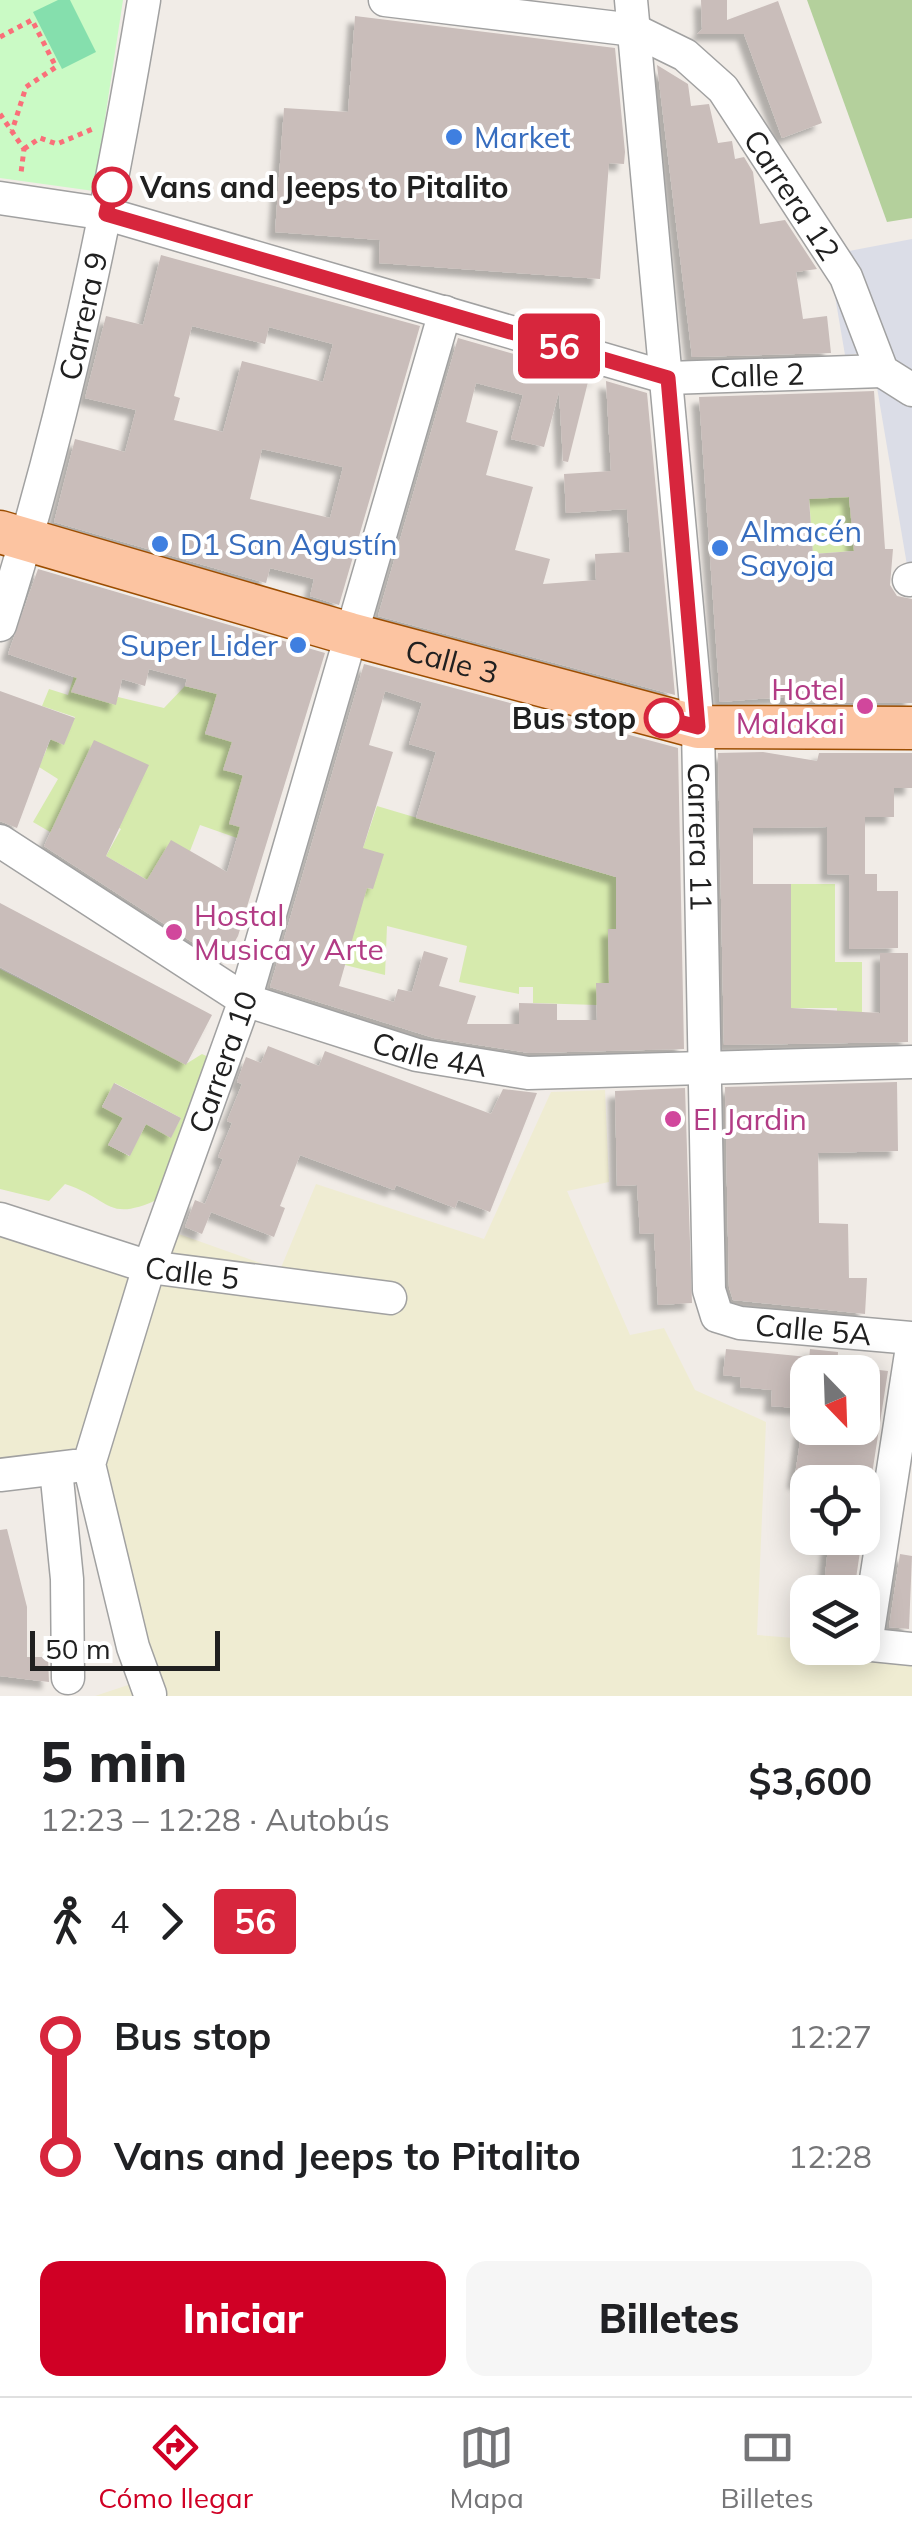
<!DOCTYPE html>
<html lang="es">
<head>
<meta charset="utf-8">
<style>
  body { margin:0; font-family:Mulish,sans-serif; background:#f6f6f6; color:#202124; height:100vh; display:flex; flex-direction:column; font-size:38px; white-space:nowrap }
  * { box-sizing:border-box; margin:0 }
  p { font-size:32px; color:#757577 }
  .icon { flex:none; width:55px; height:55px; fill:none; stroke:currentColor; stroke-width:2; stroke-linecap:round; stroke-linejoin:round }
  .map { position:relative; height:1696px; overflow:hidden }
  .side { display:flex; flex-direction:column; background:#fff; flex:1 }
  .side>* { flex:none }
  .badge { padding:0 20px; border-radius:8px; font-size:35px; line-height:65px }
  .needle { width:65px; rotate:157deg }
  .controls { position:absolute; left:790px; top:1355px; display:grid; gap:20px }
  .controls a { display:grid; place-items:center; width:90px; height:90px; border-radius:20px; background:#fff; box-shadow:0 5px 25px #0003; font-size:50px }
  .scale { position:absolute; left:30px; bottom:25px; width:190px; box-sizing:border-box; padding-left:10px; border:5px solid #202020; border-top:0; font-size:28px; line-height:35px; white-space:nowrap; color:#202020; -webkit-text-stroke:8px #fff; paint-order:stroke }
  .map>.badge { position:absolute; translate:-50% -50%; box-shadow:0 0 0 5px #fff }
  .legs { display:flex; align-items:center; gap:15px; height:110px; padding:0 40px; font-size:32px }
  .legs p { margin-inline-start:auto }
  .headline { display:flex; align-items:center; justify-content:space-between; height:170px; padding:0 40px }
  h1 { font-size:55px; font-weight:800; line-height:75px }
  .action { display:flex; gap:20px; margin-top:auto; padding:20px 40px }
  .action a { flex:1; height:115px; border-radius:20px; background:#d00025; color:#fff; font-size:40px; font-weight:800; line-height:115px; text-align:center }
  .action a+a { background:#f6f6f6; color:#202124 }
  ul { padding:0 40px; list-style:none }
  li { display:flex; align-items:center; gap:35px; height:120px; font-size:38px }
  li i { display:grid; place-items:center; width:15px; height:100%; margin:0 12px; background:currentColor }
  li i::after { content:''; width:25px; height:25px; margin:-12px; border:8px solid; border-radius:50%; background:#fff }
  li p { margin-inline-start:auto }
  li:first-child i { background:linear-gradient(#0000 50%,currentColor 0) }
  li:last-child i { background:linear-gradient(currentColor 50%,#0000 0) }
  .dock { display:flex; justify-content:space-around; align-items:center; height:140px; border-top:2px solid #e0e0e0; background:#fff; font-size:28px; color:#757577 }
  .dock a { display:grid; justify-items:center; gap:5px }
  .dock .current { color:#d00025 }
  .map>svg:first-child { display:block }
  .farmland { fill:#efecd2 }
  .grass { fill:#d6eaad; fill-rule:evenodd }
  .forest { fill:#b4d09c }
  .park { fill:#cafac5 }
  .pitch { fill:#85dfad }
  .plaza { fill:#dbdde7 }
  .building { fill:#c9bdba; fill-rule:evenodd; filter:url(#shadow) }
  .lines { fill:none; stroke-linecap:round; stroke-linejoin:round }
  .minor-casing { stroke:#a1a1a1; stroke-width:35 }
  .major-casing { stroke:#9c4d00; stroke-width:45 }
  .path { stroke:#fa6f79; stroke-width:5; stroke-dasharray:5 5; stroke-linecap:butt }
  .minor { stroke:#fff; stroke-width:32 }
  .major { stroke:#fcc4a1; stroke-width:42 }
  .line-1-casing { stroke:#fff; stroke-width:22 }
  .line-1 { stroke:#d7263d; stroke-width:15 }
  .shop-dot { fill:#3f7fe0; stroke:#fff; stroke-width:4 }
  .stop-1-dot { fill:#fff; stroke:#d7263d; stroke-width:5 }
  .hotel-dot { fill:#d1479c; stroke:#fff; stroke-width:4 }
  .labels { text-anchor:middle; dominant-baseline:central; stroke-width:8; stroke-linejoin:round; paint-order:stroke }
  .shop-label { font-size:30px; fill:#366cbe; stroke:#fff; text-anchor:start }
  .stop-label { font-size:30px; font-weight:bold; fill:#202020; stroke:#fff; text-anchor:start }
  .street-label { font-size:30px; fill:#202020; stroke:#fff }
  .hotel-label { font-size:30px; fill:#b23c85; stroke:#fff; text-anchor:start }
</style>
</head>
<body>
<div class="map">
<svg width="912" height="1696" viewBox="0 0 912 1696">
  <defs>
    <filter id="shadow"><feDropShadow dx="-7" dy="7" stdDeviation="2.5" flood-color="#0004"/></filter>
  </defs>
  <rect width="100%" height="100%" fill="#f1ece7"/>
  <path class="farmland" d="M605,1090L609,1182L567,1191L630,1335L664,1328L695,1390L766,1422L757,1635L807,1639L808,1648L912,1647V1696H95L134,1683L80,1473L0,1476V1201L153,1260L162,1228L280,1270L316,1184L484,1239L551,1092Z"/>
  <g class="grass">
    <path d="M807,469L840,497H849L850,508H854V551L813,554Z"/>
    <path d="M77,667L115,704L118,697L164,708L185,686L223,695L205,733L251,747L249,756L229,751L224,769L243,776L242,827L237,838L200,825L190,851L147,880L106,856L121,829L77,804L57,836L33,822L58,779L39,767L51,739L64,744L75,717L42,706L49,689L68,695Z"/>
    <path d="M377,806L616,877V929L608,930L610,983L597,1005L533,1003V987H519V994L459,982L467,946L387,926L385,975L345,965L350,948L320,939L367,888L373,889L363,848Z"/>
    <path d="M791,884H835V962H862V1013L837,1014V1008H791Z"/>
    <path d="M0,969L186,1064L202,1054L217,1061L161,1198C106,1224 112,1199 65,1184L49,1201L0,1189ZM115,1083L181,1118L171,1137L146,1124L129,1156L108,1145L123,1118L102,1106Z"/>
  </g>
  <path class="forest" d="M807,0H912V218L887,222Z"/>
  <path class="park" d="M0,0H123L94,191L0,178Z"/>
  <path class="pitch" d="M58,0H70L96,52L62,69L33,12Z"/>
  <path class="plaza" d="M912,239V571H908L871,352L845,355L828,255Z"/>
  <g class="building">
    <path d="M701,0H727V20L778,1L822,123L782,138L744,34H697L702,29Z"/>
    <path d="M355,16L615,48L625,152L624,164L609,163L600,279L379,263L380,240L275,232L284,108L348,112Z"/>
    <path d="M657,65L688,84L691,106L709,104L718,143L732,141L735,159L744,157L753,172L760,224L785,220L817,269L796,272L803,319L827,316L831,353L692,357Z"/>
    <path d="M161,255L420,326L339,605L310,596L314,579L270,568L266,583L54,522L75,439L125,452L136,410L85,398L106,316L143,325ZM192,326L265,344L269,327L333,344L323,382L242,361L223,432L174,420L180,398L174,396ZM262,449L343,467L330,518L250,499Z"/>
    <path d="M458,338L601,379L589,378L568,462L563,461L559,392L544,447L511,439L523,395L476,383L466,422L498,431L486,475L533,487L515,550L550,559L543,584L596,580L595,554L630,552L627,509L566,513L564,474L611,471L606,381L647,393L675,695L378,616Z"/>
    <path d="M874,391L885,549H893L890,585L897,596L912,599V703L784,702V697L720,702L699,397ZM849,497L854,551L813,554L809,499Z"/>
    <path d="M38,569L325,653L238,936L223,962L44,846L94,740L149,765L106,856L147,880L171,840L227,872L240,827L229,824L243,775L223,770L232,742L205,734L217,694L185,686L187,679L149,669L145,686L122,679L116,705L71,692L77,678L8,654Z"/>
    <path d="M364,664L678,748L684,1049L529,1053L434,1038L270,987ZM385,691L422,703L409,744L436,752L416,818L616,877V929H608L609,983H596L597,1020H557V1004L519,1003V1024H467L476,996L439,986L448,958L424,951L412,992L398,989L394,1002L339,986L367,888L373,889L384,854L363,848L393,752L369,745Z"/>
    <path d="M0,691L75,718L64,745L50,739L17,828L0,821Z"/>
    <path d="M763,752L817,761L819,753H912V788H894V817H865V874H877V891H898V948L849,949V875H854L827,874V827L753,828V884H791V1008L880,1013V953H908V1042L724,1045L718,753Z"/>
    <path d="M0,903L212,1015L186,1065L0,967Z"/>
    <path d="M268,1046L319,1066L325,1051L491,1114L503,1089L537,1093L490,1212L458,1200L455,1208L396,1185L394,1190L300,1155L280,1206L285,1208L274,1237L211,1212L202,1234L185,1227L195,1200L205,1204L223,1159L218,1157L232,1123L227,1121L242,1084L237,1082L246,1057L261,1063Z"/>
    <path d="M897,1082L898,1151L818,1153L819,1223L848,1224L849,1278H867L865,1314L733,1300L729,1287L725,1087Z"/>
    <path d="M114,1083L181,1118L171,1138L146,1124L130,1156L108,1145L123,1118L102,1107Z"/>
    <path d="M685,1088L692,1303L658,1305L654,1233L640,1234L637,1185L617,1186L615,1091Z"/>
    <path d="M726,1349L808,1357V1369L810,1349L838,1352L837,1372H808V1409L771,1406L772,1390L740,1387L741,1377L723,1375Z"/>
    <path d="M862,1368L888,1371L870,1487L862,1482H794L802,1428H862Z"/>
    <path d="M7,1529L27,1607V1657H48L49,1682L0,1676V1530Z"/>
    <path d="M829,1538H862L854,1592H835L836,1586L824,1585Z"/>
    <path d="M900,1554L912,1556L909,1629L889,1627Z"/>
  </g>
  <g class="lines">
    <defs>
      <g id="minor">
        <path id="s1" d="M385,0L634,30L685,55L723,89L846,277L882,371L912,390"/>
        <path id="s2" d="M631,0L698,727L709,1290L717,1316L740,1323L912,1338"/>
        <path id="s3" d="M0,198L107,214L668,378L882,371"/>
        <path d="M909,580L912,579"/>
        <path id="s4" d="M0,625C65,422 109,210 144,0"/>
        <path id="s5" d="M0,841L245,1000L417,1055L528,1073L912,1062"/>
        <path id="s6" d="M0,1219L149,1267L390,1298"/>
        <path d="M56,1469L67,1579L68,1678"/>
        <path d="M0,1475L75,1466"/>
        <path d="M862,1644L912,1649"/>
        <path d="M866,1644L912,1347"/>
        <path id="s7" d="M150,1694L133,1647L89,1464L149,1267L245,1000L445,312"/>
      </g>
      <g id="major">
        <path id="s8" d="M0,532L350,634L698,727L912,728"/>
      </g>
    </defs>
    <use href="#minor" class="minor-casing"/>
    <use href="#major" class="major-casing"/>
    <g class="path">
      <path d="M0,37L32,20L56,67L26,87L12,131"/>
      <path d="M0,114L24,149L21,173"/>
      <path d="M24,149L40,138L57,144L95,128"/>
    </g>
    <use href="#minor" class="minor"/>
    <use href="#major" class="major"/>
  </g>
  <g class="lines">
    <defs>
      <path id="line-1" d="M112,187L106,214L668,378L698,727L664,718"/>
    </defs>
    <use href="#line-1" class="line-1-casing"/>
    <use href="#line-1" class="line-1"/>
  </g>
  <g class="shop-dot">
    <circle cx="454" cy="137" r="10"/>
    <circle cx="160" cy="544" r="10"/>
    <circle cx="720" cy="548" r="10"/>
    <circle cx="298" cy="645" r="10"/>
  </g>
  <g class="stop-1-dot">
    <circle cx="112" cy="187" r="18"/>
    <circle cx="664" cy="718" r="18"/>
  </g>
  <g class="hotel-dot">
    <circle cx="865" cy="706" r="10"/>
    <circle cx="174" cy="932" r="10"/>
    <circle cx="673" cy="1119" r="10"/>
  </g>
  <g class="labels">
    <g class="shop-label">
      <text x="474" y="137">Market</text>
      <text x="740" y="531">Almacén<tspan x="740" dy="34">Sayoja</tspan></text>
      <text x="180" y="544">D1 San Agustín</text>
      <text x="278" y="645" text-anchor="end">Super Lider</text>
    </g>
    <g class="stop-label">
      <text x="140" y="187">Vans and Jeeps to Pitalito</text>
      <text x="636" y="718" text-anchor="end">Bus stop</text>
    </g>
    <g class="street-label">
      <text stroke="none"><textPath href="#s1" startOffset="485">Carrera 12</textPath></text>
      <text stroke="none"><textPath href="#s4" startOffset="320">Carrera 9</textPath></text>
      <text stroke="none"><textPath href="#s3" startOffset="782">Calle 2</textPath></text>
      <text stroke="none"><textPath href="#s8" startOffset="470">Calle 3</textPath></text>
      <text stroke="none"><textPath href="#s2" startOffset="840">Carrera 11</textPath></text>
      <text stroke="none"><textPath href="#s5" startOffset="485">Calle 4A</textPath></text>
      <text stroke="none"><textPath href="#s7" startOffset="662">Carrera 10</textPath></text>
      <text stroke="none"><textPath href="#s6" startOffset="200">Calle 5</textPath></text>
      <text stroke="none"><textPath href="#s2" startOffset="1418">Calle 5A</textPath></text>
    </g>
    <g class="hotel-label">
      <text x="845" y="689" text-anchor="end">Hotel<tspan x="845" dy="34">Malakai</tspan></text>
      <text x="194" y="915">Hostal<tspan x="194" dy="34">Musica y Arte</tspan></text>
      <text x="693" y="1119">El Jardin</text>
    </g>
  </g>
</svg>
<div class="controls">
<a><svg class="needle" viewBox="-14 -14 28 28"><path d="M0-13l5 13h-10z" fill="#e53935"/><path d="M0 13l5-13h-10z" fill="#757577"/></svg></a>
<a><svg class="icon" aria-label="locate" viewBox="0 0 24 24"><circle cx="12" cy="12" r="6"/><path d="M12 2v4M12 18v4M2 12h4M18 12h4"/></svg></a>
<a><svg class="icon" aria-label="layers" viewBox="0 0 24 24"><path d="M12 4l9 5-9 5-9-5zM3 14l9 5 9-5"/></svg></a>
</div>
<div class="scale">50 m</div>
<b class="badge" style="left:559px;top:346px;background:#d7263d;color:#fff">56</b>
</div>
<section class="side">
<div class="headline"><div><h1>5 min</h1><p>12:23 – 12:28 · Autobús</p></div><b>$3,600</b></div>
<div class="legs"><svg class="icon" aria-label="walk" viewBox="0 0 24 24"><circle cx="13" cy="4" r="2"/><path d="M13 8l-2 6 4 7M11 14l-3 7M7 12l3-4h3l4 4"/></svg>4<svg class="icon" aria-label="forward" viewBox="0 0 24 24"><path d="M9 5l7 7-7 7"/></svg><b class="badge" style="background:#d7263d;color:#fff">56</b></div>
<ul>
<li><i style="color:#d7263d"></i><b>Bus stop</b><p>12:27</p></li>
<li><i style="color:#d7263d"></i><b>Vans and Jeeps to Pitalito</b><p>12:28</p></li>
</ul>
<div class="action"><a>Iniciar</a><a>Billetes</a></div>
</section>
<nav class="dock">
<a class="current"><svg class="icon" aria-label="directions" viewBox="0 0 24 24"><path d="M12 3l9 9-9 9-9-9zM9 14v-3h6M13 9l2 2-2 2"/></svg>Cómo llegar</a>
<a><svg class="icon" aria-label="map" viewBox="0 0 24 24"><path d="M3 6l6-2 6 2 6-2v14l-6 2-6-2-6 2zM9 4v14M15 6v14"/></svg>Mapa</a>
<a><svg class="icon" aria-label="tickets" viewBox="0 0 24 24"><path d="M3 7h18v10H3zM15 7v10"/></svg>Billetes</a>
</nav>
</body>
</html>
